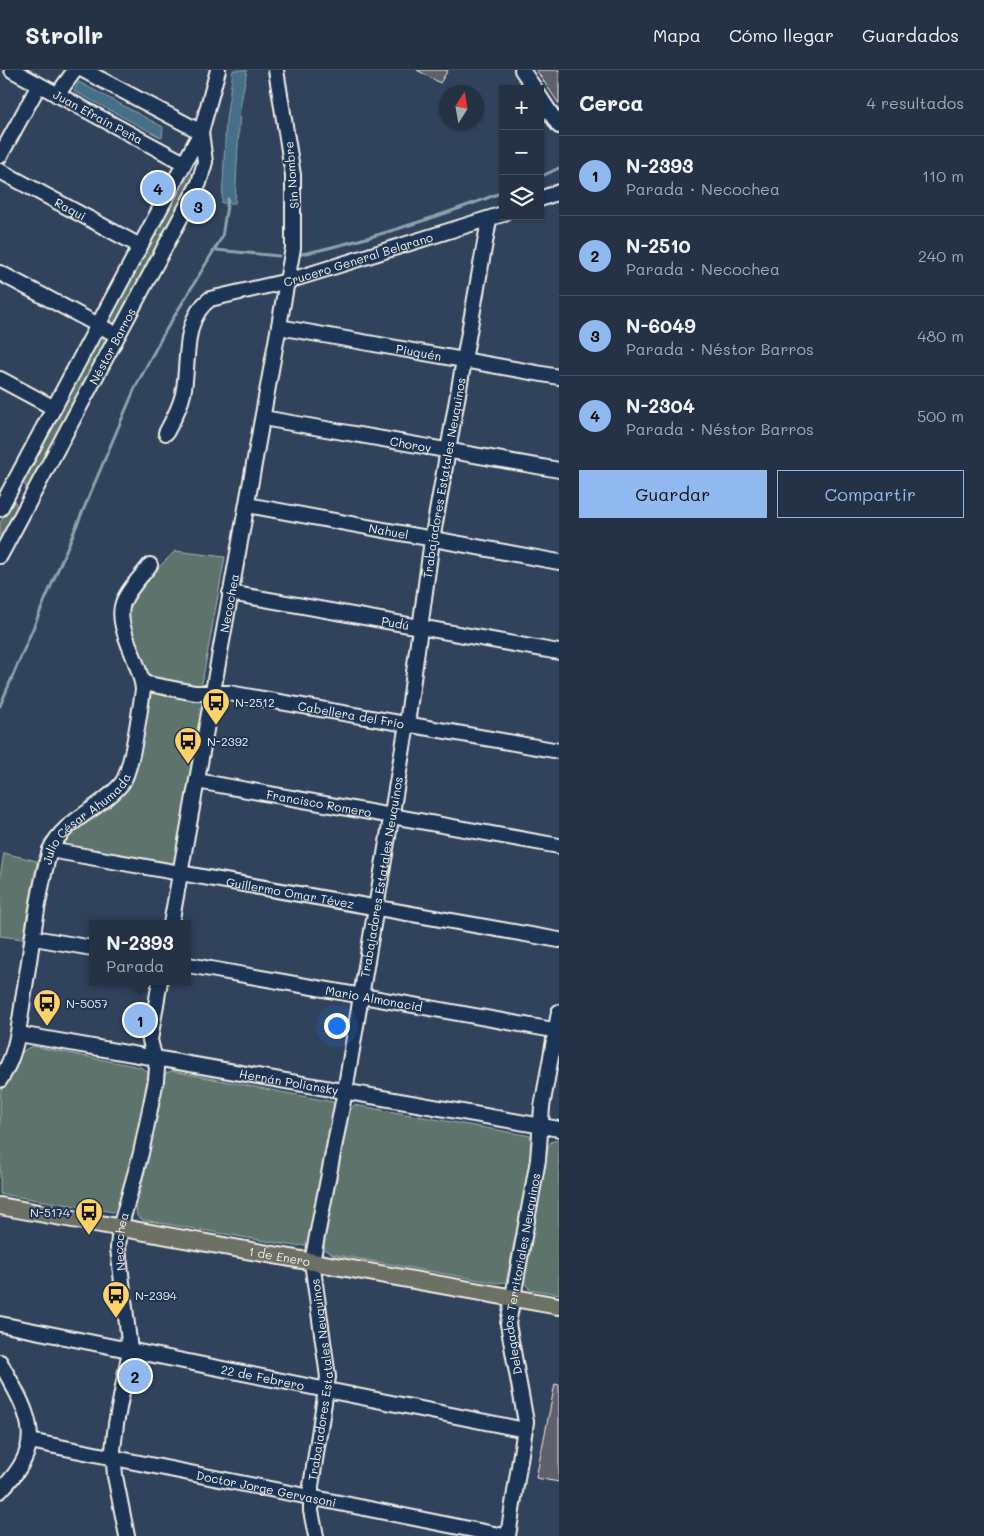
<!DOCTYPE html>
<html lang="es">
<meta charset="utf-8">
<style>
body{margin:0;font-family:Mali,sans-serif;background:#313e50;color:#f1f3f6}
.controls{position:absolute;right:15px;top:15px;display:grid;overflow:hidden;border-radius:0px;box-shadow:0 1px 4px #0004}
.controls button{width:45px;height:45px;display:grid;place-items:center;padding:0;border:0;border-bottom:1px solid #424d5e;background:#253245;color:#f1f3f6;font:25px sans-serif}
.compass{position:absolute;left:439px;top:15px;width:45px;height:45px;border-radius:50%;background:#253245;box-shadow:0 1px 4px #0004;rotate:11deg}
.you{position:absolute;left:336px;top:955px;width:18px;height:18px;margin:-12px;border:4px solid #fff;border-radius:50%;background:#1a73e8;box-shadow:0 0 0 8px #1a73e833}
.badge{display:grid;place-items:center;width:32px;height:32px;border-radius:50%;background:#90b9f0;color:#111;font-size:16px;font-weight:700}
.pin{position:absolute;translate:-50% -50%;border:2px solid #fff;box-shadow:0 1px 5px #0006}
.popup{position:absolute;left:89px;top:850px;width:102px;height:65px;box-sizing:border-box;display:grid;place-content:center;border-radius:0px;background:#253245;filter:drop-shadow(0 1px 4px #0005);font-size:16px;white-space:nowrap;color:#a3aab3}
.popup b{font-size:19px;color:#f1f3f6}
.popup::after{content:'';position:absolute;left:50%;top:100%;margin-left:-10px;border:10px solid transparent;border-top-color:#253245}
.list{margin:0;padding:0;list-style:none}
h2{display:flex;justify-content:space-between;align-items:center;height:65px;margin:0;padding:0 20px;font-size:21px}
h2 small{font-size:16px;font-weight:400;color:#a3aab3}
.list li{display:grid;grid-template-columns:32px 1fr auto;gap:15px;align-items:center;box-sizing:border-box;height:80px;padding:0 20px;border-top:1px solid #424d5e}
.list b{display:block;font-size:19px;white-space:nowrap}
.list p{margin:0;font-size:16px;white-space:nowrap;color:#a3aab3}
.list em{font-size:16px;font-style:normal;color:#a3aab3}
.actions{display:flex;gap:10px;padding:15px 20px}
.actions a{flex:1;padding:11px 0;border:1px solid #90b9f0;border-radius:0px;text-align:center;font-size:18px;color:#90b9f0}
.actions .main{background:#90b9f0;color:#111}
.icon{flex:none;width:28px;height:28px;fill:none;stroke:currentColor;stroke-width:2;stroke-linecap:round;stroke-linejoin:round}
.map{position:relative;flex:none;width:559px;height:1466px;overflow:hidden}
header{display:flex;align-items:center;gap:30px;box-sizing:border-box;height:70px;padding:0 25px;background:#253245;border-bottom:1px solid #424d5e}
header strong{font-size:24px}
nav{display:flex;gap:28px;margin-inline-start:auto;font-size:18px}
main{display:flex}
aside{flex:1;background:#253245}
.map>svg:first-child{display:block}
.green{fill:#5e736d;stroke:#a9b2aa}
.water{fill:#446f88;stroke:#8aa3ae}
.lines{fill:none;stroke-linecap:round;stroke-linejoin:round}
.stream{stroke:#8aa3ae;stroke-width:3}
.building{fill:#5f6069;stroke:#f4f1e8}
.minor-casing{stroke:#f4f1e8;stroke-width:18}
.major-casing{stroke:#f4f1e8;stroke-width:20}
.minor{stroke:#1d3557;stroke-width:14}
.major{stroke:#6c7065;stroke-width:16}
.labels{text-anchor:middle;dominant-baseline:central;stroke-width:4;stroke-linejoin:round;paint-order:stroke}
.street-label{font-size:12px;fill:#f4f1e8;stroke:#1d3557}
.poi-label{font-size:12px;fill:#f4f1e8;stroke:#1d3557;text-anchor:start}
</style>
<header>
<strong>Strollr</strong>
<nav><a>Mapa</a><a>Cómo llegar</a><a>Guardados</a></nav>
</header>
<main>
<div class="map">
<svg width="559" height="1466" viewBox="0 0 559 1466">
<rect width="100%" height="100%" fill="#31425c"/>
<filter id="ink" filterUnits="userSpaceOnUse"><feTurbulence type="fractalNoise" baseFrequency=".02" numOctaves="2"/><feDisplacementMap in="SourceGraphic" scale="10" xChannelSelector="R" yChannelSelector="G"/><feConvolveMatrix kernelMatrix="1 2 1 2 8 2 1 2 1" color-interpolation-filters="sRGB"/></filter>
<g filter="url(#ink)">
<path class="green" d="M 189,102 L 193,104 L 193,108 L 117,251 L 112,253 L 110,247 L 186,104 Z
M 102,267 L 106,273 L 30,415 L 26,417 L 23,412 L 99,269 Z
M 15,432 L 18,438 L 0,471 L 0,453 L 10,434 Z
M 175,481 L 225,487 L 201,618 L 154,609 C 142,601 140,589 136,576 C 133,565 128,553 129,542 C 130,521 161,496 175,481 Z
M 147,619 L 205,629 L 173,798 L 63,778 L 59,770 L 129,713 Z
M 4,783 L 37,791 L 23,869 L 0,866 L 0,807 Z
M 32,976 L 140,997 L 148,1002 L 138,1070 L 119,1138 L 114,1142 L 0,1124 L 0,1023 L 23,981 Z
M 172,1001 L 333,1032 L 334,1038 L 308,1170 L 305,1175 L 295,1176 L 143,1150 L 137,1146 L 136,1138 L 151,1076 L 164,1008 L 166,1003 Z
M 354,1035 L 531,1066 L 534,1076 L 506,1212 L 497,1213 L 332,1184 L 325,1180 L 323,1171 L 349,1042 Z
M 559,1069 L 559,1224 L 529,1219 L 524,1212 L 548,1078 L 551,1072 Z"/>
<path class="water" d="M 233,0 L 247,0 L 240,38 L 235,133 L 222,133 L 226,50 Z
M 79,12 L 163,57 L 162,68 L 74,21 Z"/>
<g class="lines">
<path class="stream" d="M 540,107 L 559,98
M 216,180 L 279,186
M 298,185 C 368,170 436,148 503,122
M 0,636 L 135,318 L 163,265 L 222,167 L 228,129"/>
</g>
<path class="building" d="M 417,0 L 448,0 L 440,13 Z
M 536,0 L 559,0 L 559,34 Z
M 555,1314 L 559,1315 L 559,1412 L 536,1408 Z"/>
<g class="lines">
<defs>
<g id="minor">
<path id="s1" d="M 12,0 L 184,93"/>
<path d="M 83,0 L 201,62"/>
<path d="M 522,0 L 535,19"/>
<path d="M 57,25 L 75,0"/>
<path d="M 540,27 L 559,56"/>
<path d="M 0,86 L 39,15"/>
<path id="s2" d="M 0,101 L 140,176"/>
<path d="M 540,129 L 559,122"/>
<path d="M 0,203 L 117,265"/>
<path id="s3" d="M 279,257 L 559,307"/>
<path d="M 0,309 L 54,338"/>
<path id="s4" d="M 263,348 L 559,400"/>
<path id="s5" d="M 166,363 C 173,350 180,338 183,324 C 190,292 181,250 210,229 L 288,211 L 503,144"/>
<path id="s6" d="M 247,435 L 559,492"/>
<path d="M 0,439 L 201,62 L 218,0"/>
<path id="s7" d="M 0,486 L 199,113 L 205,92 L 201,62"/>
<path id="s8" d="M 230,523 L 559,582"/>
<path id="s9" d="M 143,613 L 195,623 L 229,623 L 559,681"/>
<path id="s10" d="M 197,711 L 559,776"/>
<path id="s11" d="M 50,780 L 559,870"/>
<path id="s12" d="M 171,854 L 293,178 L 293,105 L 276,0"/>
<path d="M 34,868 L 92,878"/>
<path id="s13" d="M 188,895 L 559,961"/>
<path id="s14" d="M 19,964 L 559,1059"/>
<path id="s15" d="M 0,1010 C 18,982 19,955 24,923 C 32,876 37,826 50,780 C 64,749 103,738 122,713 C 132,700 140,639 143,620 C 142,594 114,557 123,533 C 128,519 141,507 150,495"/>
<path id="s16" d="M 0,1254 L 525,1360"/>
<path d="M 0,1292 C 29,1345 49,1372 0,1421"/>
<path id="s17" d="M 30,1371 L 504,1466"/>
<path id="s18" d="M 127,1466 L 115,1406 L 113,1380 L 116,1354 L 130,1280 L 118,1178 L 120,1158 L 141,1083 L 156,1010 L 157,998 L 150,970 L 160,911"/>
<path id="s19" d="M 316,1466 L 311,1441 L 311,1416 L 328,1307 L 312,1192 L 345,1021 L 407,654 L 432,470 L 489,150"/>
<path id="s20" d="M 508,1466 L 526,1352 L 508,1254 L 538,1090 L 542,1037 L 559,942"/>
</g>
<g id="major">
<path id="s21" d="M 0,1136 L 559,1236"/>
</g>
</defs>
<use href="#minor" class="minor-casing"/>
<use href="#major" class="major-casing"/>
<use href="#minor" class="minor"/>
<use href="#major" class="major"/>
</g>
</g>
<defs>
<symbol id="bus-pin" viewBox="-11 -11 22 30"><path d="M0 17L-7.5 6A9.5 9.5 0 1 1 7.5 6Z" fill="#ffd166" stroke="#1d3557"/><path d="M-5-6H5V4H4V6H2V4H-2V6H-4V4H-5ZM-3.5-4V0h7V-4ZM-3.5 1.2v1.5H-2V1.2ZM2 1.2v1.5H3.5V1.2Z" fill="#111"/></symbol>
</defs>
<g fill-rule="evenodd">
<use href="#bus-pin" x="200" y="616" width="32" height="43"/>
<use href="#bus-pin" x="172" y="655" width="32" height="43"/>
<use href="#bus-pin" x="31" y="917" width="32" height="43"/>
<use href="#bus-pin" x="73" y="1126" width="32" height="43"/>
<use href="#bus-pin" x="100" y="1209" width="32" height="43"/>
</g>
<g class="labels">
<g class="street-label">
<text stroke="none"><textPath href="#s1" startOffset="98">Juan Efraín Peña</textPath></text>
<text transform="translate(291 105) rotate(-95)">Sin Nombre</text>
<text stroke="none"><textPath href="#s2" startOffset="80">Raqui</textPath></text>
<text stroke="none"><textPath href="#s5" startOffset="298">Crucero General Belgrano</textPath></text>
<text stroke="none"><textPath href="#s7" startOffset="238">Néstor Barros</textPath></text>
<text stroke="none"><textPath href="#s3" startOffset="142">Piuquén</textPath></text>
<text stroke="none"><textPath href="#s4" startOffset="150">Choroy</textPath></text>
<text stroke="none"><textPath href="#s19" startOffset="1072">Trabajadores Estatales Neuquinos</textPath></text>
<text stroke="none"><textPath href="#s6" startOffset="144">Nahuel</textPath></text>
<text stroke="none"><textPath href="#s12" startOffset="326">Necochea</textPath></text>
<text stroke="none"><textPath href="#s8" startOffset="168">Pudú</textPath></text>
<text stroke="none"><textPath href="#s9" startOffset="211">Cabellera del Frío</textPath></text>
<text stroke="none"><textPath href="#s10" startOffset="124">Francisco Romero</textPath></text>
<text stroke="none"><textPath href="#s15" startOffset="284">Julio César Ahumada</textPath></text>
<text stroke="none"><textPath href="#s19" startOffset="668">Trabajadores Estatales Neuquinos</textPath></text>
<text stroke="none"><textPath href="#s11" startOffset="244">Guillermo Omar Tévez</textPath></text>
<text stroke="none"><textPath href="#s13" startOffset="189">Mario Almonacid</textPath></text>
<text stroke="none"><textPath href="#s14" startOffset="274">Hernán Poliansky</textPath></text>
<text stroke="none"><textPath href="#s18" startOffset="298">Necochea</textPath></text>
<text stroke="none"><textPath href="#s21" startOffset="284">1 de Enero</textPath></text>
<text stroke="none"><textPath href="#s20" startOffset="266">Delegados Territoriales Neuquinos</textPath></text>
<text stroke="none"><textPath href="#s16" startOffset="268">22 de Febrero</textPath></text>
<text stroke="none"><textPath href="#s19" startOffset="158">Trabajadores Estatales Neuquinos</textPath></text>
<text stroke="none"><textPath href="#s17" startOffset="241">Doctor Jorge Gervasoni</textPath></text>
</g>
<g class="poi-label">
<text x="235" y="632">N-2512</text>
<text x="207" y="671">N-2392</text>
<text x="66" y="933">N-5057</text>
<text x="70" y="1142" text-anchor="end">N-5174</text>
<text x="135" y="1225">N-2394</text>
</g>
</g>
</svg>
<div class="controls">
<button>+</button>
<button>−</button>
<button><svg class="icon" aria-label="layers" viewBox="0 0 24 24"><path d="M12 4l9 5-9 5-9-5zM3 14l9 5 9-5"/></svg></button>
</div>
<svg class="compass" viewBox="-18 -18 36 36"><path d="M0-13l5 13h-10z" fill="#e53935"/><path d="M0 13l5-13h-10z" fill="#a3aab3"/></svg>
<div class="you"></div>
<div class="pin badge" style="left:140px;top:950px">1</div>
<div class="popup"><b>N-2393</b>Parada</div>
<div class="pin badge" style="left:135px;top:1306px">2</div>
<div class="pin badge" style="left:198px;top:136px">3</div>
<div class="pin badge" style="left:158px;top:118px">4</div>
</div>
<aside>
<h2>Cerca<small>4 resultados</small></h2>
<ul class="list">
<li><span class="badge">1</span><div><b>N-2393</b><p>Parada · Necochea</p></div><em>110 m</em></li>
<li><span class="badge">2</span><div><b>N-2510</b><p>Parada · Necochea</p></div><em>240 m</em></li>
<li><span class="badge">3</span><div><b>N-6049</b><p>Parada · Néstor Barros</p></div><em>480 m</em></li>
<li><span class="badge">4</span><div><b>N-2304</b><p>Parada · Néstor Barros</p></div><em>500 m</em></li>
</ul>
<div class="actions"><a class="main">Guardar</a><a>Compartir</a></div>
</aside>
</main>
